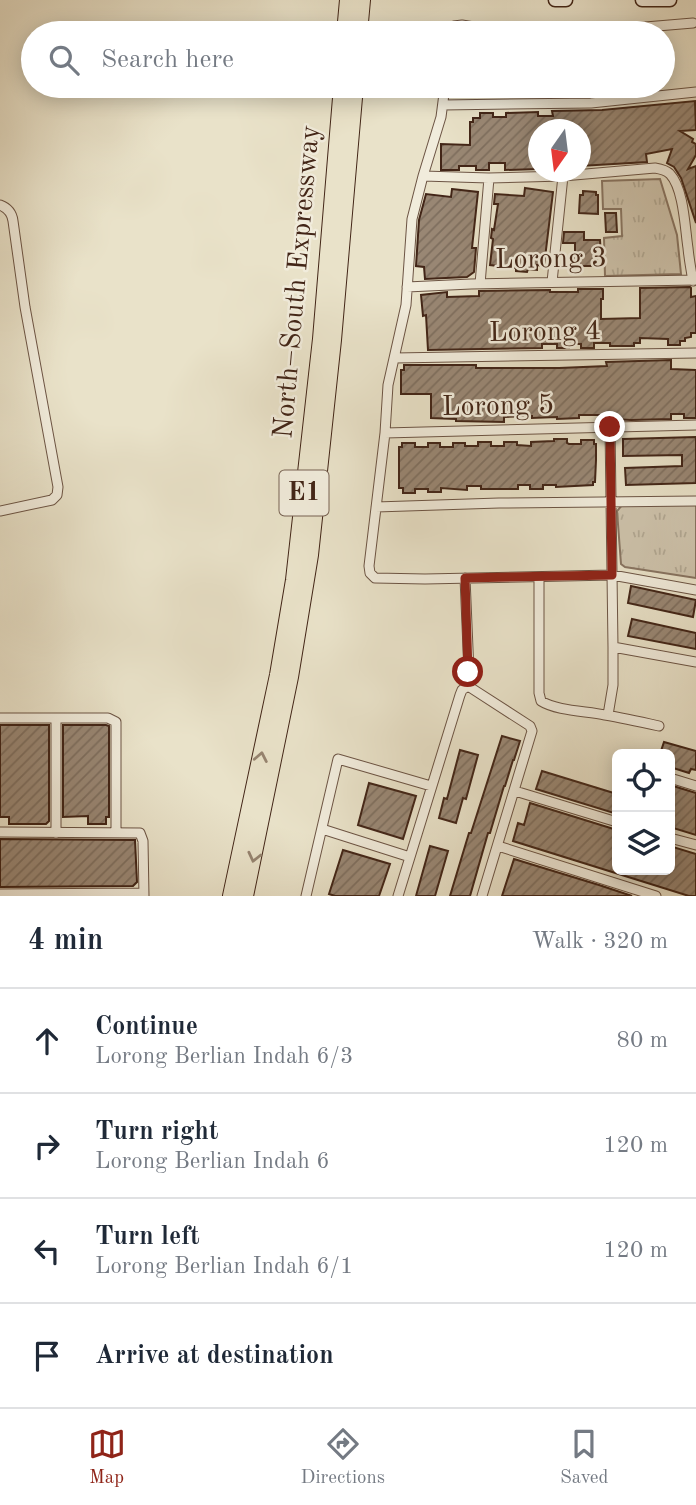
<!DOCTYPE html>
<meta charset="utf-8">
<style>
body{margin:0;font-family:"Old Standard TT",serif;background:#f2f2f3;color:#1f2937}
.controls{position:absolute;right:21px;bottom:21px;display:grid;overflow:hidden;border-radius:10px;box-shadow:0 4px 18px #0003}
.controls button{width:63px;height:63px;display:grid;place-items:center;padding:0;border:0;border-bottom:2px solid #e0e1e3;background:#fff;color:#1f2937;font:35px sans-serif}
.compass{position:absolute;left:528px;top:119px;width:63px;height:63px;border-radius:50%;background:#fff;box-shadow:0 4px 18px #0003;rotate:194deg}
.stop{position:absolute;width:21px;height:21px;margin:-16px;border:5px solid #8f2418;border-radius:50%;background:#fff}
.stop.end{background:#8f2418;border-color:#fff;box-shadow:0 2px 7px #0008}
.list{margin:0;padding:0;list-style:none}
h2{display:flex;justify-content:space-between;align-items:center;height:91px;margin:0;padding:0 28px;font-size:30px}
h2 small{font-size:23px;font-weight:400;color:#747a83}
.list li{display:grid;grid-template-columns:46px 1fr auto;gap:21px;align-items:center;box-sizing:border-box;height:105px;padding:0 28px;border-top:2px solid #e0e1e3}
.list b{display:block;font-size:26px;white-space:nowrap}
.list p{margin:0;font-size:23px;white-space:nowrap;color:#747a83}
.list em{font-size:23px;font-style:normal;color:#747a83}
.icon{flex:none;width:38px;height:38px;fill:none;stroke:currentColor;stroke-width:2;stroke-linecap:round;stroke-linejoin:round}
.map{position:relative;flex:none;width:696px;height:896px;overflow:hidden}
.search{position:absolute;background:#fff;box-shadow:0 4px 18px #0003;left:21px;right:21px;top:21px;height:77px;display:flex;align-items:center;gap:18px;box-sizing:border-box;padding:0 24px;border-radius:38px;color:#747a83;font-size:26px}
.sheet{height:511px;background:#fff}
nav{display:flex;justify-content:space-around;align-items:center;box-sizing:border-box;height:98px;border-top:2px solid #e0e1e3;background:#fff;font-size:19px;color:#747a83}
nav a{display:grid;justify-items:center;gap:4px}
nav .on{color:#8f2418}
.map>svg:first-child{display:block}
.grass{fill:url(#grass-tufts);stroke:#887461;stroke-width:2}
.building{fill:url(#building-hatch);stroke:#422517;stroke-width:2}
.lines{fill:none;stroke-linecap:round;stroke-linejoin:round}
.street-casing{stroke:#6c5444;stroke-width:11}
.secondary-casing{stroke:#422517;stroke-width:15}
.highway-casing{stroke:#422517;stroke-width:18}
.street{stroke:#f1ecdc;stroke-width:9}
.secondary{stroke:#f1ecdc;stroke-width:12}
.highway{stroke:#e9e2c9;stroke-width:16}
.oneway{stroke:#968470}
.route{stroke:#8f2418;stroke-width:9}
.labels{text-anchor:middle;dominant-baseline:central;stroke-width:5;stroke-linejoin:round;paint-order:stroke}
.shield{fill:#f1ecdc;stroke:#766152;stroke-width:2}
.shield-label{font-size:26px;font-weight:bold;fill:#422517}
.street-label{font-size:28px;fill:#422517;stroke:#f1ecdc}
</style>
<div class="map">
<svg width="696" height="896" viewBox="0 0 696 896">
<defs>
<pattern id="grass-tufts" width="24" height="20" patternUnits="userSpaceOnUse" patternTransform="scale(1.75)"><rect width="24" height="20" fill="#cdc2ab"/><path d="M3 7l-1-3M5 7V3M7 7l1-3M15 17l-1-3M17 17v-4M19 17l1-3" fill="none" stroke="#b1a792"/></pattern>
<pattern id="building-hatch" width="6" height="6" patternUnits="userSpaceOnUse" patternTransform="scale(1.75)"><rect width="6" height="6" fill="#998774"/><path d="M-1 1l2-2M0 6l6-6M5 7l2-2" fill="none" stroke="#7e6e5e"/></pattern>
</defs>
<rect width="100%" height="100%" fill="#e9e2c9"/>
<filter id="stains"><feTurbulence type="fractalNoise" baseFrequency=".00286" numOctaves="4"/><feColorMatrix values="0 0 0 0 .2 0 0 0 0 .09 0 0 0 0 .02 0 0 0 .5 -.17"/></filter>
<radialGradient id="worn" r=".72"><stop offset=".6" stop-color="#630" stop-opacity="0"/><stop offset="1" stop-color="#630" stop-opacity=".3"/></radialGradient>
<path class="grass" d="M 660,179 L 677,235 L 681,274 L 605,276 L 604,238 L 622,236 L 621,209 L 603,209 L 602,181 Z
M 696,502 L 696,578 L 625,567 L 621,564 L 617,511 L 624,503 Z"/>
<path class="building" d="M 695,101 L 696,130 L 680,131 L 693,139 L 692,142 L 696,144 L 696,155 L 688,169 L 696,166 L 696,223 L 681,178 L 674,167 L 667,163 L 672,149 L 646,154 L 647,162 L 580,166 L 580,130 L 538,130 L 538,169 L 505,170 L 505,163 L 489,163 L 489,170 L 476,170 L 476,166 L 459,166 L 459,170 L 441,170 L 441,144 L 470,145 L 470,122 L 473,122 L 473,118 L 480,118 L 480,113 L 493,113 L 493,117 L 506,117 L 506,113 L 538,112 L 538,116 L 553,116 L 552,111 L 602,110 Z
M 525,188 L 553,192 L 544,266 L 537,265 L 537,270 L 528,269 L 527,272 L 516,271 L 516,268 L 490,265 L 493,239 L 491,238 L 492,229 L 494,230 L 498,204 L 494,204 L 495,194 L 524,196 Z
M 452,189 L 478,192 L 472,248 L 476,248 L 474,272 L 467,277 L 425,279 L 424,267 L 416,266 L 419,220 L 426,194 L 451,197 Z
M 583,191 L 596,192 L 596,195 L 598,195 L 598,214 L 579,213 L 580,195 L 583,195 Z
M 605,213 L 616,213 L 617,232 L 606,232 Z
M 564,232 L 584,232 L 584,240 L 600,240 L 601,256 L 597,256 L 597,266 L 580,266 L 580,261 L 575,261 L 575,243 L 563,243 Z
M 690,287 L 691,288 L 691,297 L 696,296 L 696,333 L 691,333 L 691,337 L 685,338 L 685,341 L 680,341 L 680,345 L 668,345 L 668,339 L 640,338 L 640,343 L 634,343 L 634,346 L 610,346 L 610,343 L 594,343 L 594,348 L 581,348 L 581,344 L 569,344 L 569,348 L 557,348 L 557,344 L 542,344 L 542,348 L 428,350 L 426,315 L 423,316 L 421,295 L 447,292 L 447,297 L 479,296 L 479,291 L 550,290 L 550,292 L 578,292 L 578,289 L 603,289 L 603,299 L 601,299 L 601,319 L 640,318 L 640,288 Z
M 671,360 L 671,369 L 696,370 L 696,418 L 684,418 L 684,414 L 671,414 L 671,419 L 631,420 L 612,419 L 612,415 L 579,415 L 579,418 L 557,419 L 557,417 L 532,418 L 532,416 L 504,417 L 504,422 L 456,421 L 456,419 L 431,418 L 431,394 L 401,394 L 401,370 L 404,370 L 404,365 L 476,365 L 476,368 L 559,368 L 607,366 L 606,362 Z
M 696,437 L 696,483 L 626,485 L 625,468 L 682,466 L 682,455 L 623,456 L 623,439 Z
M 554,439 L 567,439 L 567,443 L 569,444 L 581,444 L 581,440 L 594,440 L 594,444 L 596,444 L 596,460 L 595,482 L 593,482 L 593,485 L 556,487 L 556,485 L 543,485 L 543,489 L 530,489 L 530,485 L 518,485 L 518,489 L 481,489 L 481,486 L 467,486 L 467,490 L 441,488 L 441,492 L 428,492 L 428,489 L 415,489 L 415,493 L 403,493 L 403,488 L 399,488 L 399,447 L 402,447 L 402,443 L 415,443 L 415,447 L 428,447 L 428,443 L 440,443 L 440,447 L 453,447 L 453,443 L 465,443 L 465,446 L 478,446 L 478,442 L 491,442 L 491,446 L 504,446 L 504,442 L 517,442 L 517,445 L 531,446 L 531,442 L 554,441 Z
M 631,586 L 696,600 L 693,617 L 628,603 Z
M 632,619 L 696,633 L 696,649 L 628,636 Z
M 0,725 L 49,725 L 49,821 L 46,824 L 9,824 L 9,817 L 0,817 Z
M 63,725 L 106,725 L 109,726 L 109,817 L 106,817 L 106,824 L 88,824 L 88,816 L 63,817 Z
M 502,736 L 520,741 L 514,760 L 513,760 L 505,786 L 504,786 L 490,833 L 488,833 L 470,896 L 450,896 L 469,833 L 471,833 Z
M 664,742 L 696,751 L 696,770 L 691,769 L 689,773 L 670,767 L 670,754 L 660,754 Z
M 460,750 L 478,755 L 466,799 L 463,798 L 456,823 L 439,818 L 444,798 L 447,799 Z
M 542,771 L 617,794 L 617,814 L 536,789 Z
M 369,783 L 416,796 L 403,839 L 358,825 Z
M 670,785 L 696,793 L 696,835 L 670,827 Z
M 530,803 L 617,830 L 617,870 L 670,870 L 670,846 L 696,854 L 696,896 L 689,896 L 513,841 L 518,823 L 524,825 Z
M 0,839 L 135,840 L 137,882 L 133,886 L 0,887 Z
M 430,846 L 448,851 L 435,896 L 416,896 Z
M 343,850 L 390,864 L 379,896 L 335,896 L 329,894 Z
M 514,859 L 599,885 L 632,896 L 502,896 Z"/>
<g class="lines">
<defs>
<path id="street" d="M 449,33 L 454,26 L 462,25 L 510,33
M 574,33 L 693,23
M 445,86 L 441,117 L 423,176 L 412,219 L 406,305 L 388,385 L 385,433 L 369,566 L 370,573 L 375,578 L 425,579 L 612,575 L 696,590
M 443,105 L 591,103 L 696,92
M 423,176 L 489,178 L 563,176 L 655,168 C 661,169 666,170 670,174 C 684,189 685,229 688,248 C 689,259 691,270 693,281
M 0,205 C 8,208 12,213 13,221 L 25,307 L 58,487 L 57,495 L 52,500 L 0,511
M 552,282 L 563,176
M 480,284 L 489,178
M 407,287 L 471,284 L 696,280
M 395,358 L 696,353
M 385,433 L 696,425
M 376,507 L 499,503 L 696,501
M 539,577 L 539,693 L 541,701 C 557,711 586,711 605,715 C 623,718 641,722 659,726
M 465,578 L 469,672
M 613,647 L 696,662
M 608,715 L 613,685 L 613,647 L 610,427
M 0,718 L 108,718 L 116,722 L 116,833
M 56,718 L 56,833
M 670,778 L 696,786
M 515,791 L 617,822
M 322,829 L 410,857
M 0,832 L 140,833 L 143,841 L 144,896
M 670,838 L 696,845
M 498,846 L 656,896
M 0,894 L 144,893
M 306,896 L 338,759 L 431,786
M 398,896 L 460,695 L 462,690 L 468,686 L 530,726 L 532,731 L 482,896"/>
<path id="secondary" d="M 555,0 L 566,0
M 642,0 L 670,0"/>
<path id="highway" d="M 345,33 L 348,0
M 359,33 L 362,0
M 231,896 L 278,675 L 294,580 L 321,339 L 342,86
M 245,896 L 290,677 L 310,555 L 333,340 L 355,86"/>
</defs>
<use href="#street" class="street-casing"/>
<use href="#secondary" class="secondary-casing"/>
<use href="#highway" class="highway-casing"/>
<use href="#street" class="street"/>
<use href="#secondary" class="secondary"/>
<use href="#highway" class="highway"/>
</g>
<defs><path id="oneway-chevron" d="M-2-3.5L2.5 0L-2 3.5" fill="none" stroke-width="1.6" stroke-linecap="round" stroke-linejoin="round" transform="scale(1.75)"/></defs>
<g class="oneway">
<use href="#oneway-chevron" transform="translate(261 757) rotate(-79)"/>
<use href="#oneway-chevron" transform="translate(254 857) rotate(103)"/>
</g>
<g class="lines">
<path class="route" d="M 468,672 L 465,578 L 612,575 L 610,427"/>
</g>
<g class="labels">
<rect class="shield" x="279.5" y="470.5" width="49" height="45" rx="5"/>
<g class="shield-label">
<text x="304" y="493">E1</text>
</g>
<g class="street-label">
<text transform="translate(551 260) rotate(-1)">Lorong 3</text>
<text transform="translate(298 282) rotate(-85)">North–South Expressway</text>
<text transform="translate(545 333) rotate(-1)">Lorong 4</text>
<text transform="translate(498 407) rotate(-1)">Lorong 5</text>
</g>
</g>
<rect width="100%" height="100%" filter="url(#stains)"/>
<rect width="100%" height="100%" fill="url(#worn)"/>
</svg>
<div class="controls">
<button><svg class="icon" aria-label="locate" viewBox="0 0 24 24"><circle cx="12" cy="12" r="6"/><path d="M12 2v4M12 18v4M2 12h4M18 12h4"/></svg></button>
<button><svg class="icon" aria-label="layers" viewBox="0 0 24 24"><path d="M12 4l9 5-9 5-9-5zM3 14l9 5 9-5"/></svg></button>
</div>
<svg class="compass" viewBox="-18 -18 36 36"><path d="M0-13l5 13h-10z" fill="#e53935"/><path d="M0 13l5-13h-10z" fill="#747a83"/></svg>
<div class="stop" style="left:468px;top:672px"></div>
<div class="stop end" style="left:610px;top:427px"></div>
<div class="search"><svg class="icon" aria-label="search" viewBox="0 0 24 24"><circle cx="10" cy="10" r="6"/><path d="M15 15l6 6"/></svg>Search here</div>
</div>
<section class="sheet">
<h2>4 min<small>Walk · 320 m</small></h2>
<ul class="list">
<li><svg class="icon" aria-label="ahead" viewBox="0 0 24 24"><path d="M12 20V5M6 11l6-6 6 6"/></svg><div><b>Continue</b><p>Lorong Berlian Indah 6/3</p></div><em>80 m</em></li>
<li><svg class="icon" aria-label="right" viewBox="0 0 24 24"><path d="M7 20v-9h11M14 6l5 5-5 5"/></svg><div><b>Turn right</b><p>Lorong Berlian Indah 6</p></div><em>120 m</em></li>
<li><svg class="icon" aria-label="left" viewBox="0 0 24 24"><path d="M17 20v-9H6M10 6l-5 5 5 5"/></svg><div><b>Turn left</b><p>Lorong Berlian Indah 6/1</p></div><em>120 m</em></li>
<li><svg class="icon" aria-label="arrive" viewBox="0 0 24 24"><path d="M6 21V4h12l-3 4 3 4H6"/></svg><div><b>Arrive at destination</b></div></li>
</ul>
</section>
<nav>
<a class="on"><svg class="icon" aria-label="map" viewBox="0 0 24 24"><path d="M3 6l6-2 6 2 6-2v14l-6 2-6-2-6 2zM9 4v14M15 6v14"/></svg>Map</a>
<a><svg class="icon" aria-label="directions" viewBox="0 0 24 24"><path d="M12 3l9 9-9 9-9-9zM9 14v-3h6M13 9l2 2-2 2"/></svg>Directions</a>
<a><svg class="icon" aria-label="saved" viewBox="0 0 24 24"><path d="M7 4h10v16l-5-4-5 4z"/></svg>Saved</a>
</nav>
